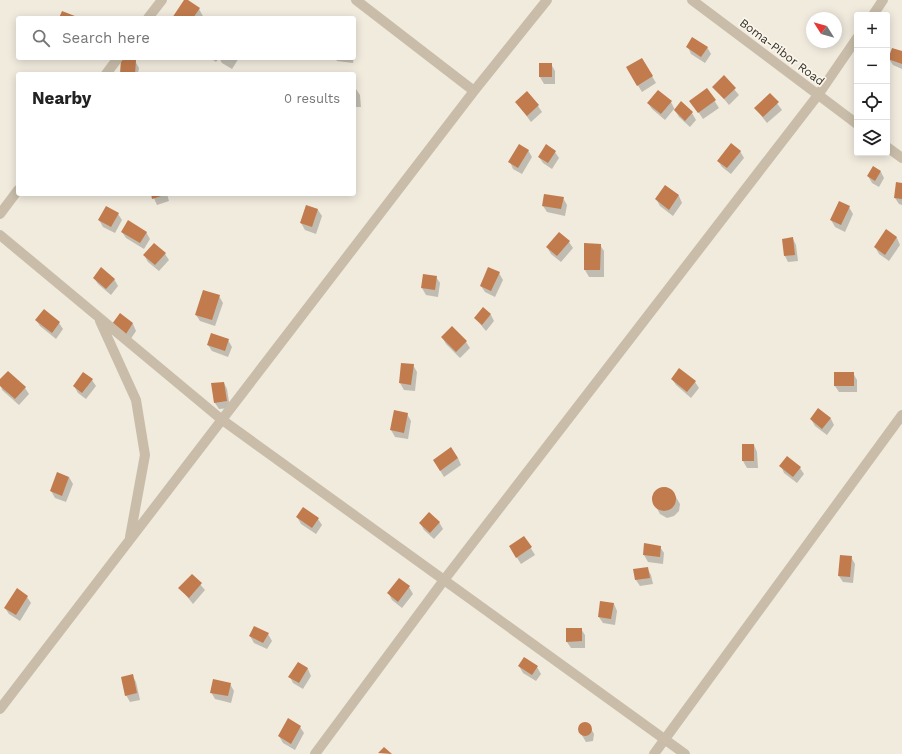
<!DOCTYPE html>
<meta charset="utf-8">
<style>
body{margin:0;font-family:"Work Sans",sans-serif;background:#f2f2f2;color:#222}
.controls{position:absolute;right:12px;top:12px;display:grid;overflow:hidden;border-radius:4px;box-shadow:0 2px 10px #0003}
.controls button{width:36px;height:36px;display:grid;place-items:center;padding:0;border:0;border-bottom:1px solid #e0e0e0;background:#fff;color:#222;font:20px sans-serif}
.compass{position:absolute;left:806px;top:12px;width:36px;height:36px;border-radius:50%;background:#fff;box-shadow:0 2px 10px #0003;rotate:307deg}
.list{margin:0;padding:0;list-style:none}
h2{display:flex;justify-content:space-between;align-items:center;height:52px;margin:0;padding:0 16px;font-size:17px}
h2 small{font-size:13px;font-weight:400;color:#767676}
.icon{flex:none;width:22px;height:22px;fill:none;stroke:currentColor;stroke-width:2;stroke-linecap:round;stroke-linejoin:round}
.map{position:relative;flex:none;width:902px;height:754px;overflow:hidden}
.search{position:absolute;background:#fff;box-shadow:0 2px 10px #0003;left:16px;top:16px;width:340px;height:44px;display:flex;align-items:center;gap:10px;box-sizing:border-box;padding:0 14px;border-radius:4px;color:#767676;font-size:15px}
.panel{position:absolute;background:#fff;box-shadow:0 2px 10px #0003;left:16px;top:72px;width:340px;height:124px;border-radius:4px}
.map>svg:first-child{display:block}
.shadow{fill:#0003}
.building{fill:#c17b4d}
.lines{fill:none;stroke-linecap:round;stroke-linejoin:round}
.minor{stroke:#c9bdaa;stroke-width:10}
.labels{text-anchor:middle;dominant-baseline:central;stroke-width:3.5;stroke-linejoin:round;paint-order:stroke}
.street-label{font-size:12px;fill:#373029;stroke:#f9f5ea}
</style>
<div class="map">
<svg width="902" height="754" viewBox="0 0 902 754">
<rect width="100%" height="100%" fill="#f1ebde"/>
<path class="shadow" d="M 186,0 L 199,9 L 204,18 L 173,18 Z
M 688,47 L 707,47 L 711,54 L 705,63 L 691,54 Z
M 354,49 L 355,51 L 353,63 L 337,61 L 335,58 L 354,58 Z
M 902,53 L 902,69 L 893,65 L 889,59 Z
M 210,58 L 239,58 L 232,69 L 222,63 L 219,58 L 216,62 Z
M 642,59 L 656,83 L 642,92 L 627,68 Z
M 135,61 L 139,68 L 138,74 L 121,74 Z
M 540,64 L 551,64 L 555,71 L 555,84 L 544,84 L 540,77 Z
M 724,77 L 739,95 L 729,105 L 714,87 Z
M 354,89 L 356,89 L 360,95 L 361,107 L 354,107 Z
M 707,89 L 719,108 L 703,119 L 695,107 Z
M 770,94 L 782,110 L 767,123 L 755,108 Z
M 516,102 L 538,106 L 542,112 L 531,122 Z
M 671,102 L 675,110 L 681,103 L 692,113 L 696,120 L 690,127 L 679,117 L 674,109 L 665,120 L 652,109 L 648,103 Z
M 528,150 L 532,157 L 522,174 L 513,169 L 510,162 Z
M 740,151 L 744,158 L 731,174 L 722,167 L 718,161 Z
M 555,152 L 559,158 L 552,169 L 543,163 L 539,157 Z
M 881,172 L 884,178 L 879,187 L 872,183 L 868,176 Z
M 902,184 L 902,205 L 899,204 L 895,198 Z
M 666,186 L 679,196 L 682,203 L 673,216 L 660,206 L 656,199 Z
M 152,194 L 167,194 L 169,201 L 157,205 Z
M 563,198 L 567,205 L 565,216 L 547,212 L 543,206 Z
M 307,206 L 318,210 L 322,216 L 316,234 L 305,230 L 301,223 Z
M 849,207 L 853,214 L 845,232 L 835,227 L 831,220 Z
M 118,214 L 122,220 L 115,233 L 103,227 L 99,220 Z
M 886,231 L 897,238 L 900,245 L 889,261 L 879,254 L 875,247 Z
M 122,232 L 146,232 L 150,239 L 144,249 L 126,238 Z
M 793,239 L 796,245 L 798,261 L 788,262 L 785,256 Z
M 569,242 L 573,248 L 561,262 L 551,254 L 547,247 Z
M 600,245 L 604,251 L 604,277 L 589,277 L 585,270 Z
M 165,254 L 169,260 L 159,271 L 148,262 L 144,255 Z
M 499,273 L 503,280 L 495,297 L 485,292 L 481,286 Z
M 424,275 L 436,277 L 440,283 L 438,297 L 426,295 L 422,288 Z
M 94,278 L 114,279 L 118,286 L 111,295 L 98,284 Z
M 219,296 L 223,303 L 215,326 L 200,321 L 196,315 Z
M 120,315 L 133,324 L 136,331 L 130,340 L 117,330 Z
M 491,315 L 494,321 L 486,331 L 475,318 Z
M 36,320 L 59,323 L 63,329 L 56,339 L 40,326 Z
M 442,337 L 466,342 L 470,348 L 460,358 L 446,344 Z
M 228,340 L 232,347 L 228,357 L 212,351 L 208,345 Z
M 413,365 L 417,372 L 415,391 L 404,390 L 400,383 Z
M 853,373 L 857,380 L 857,392 L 839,392 L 835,386 Z
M 672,379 L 695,382 L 699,388 L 691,398 L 676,385 Z
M 92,380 L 96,386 L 86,399 L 78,393 L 74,386 Z
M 0,381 L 25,388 L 29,394 L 19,405 L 2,390 Z
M 224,383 L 227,389 L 230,408 L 219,409 L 215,403 Z
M 818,409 L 831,419 L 834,425 L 827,435 L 815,426 L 811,419 Z
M 407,414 L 411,421 L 408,439 L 395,437 L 391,430 Z
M 743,445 L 754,445 L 757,452 L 758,468 L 747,468 L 743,461 Z
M 458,458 L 461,465 L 444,477 L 438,467 Z
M 781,466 L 800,468 L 804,474 L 797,483 L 784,473 Z
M 69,477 L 73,484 L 66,502 L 55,498 L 51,491 Z
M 666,487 L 672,490 L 680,504 L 679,511 L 674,516 L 667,518 L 660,514 L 653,501 L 654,493 L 659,488 Z
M 297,517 L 318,519 L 322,525 L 316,534 L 301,524 Z
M 439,522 L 443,529 L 434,539 L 424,530 L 420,523 Z
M 524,537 L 535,555 L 521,564 L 514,553 Z
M 660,547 L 664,553 L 663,564 L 648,562 L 644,555 Z
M 851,557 L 855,564 L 853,583 L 843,582 L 839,576 Z
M 647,568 L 651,575 L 653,584 L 640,586 L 636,580 Z
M 192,575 L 205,590 L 193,604 L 180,588 Z
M 409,587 L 413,594 L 402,608 L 392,600 L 389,594 Z
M 27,597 L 31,603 L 20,621 L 9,614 L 5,608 Z
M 614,604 L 617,611 L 615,625 L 603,623 L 599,617 Z
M 581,629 L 585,635 L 585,648 L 571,648 L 567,642 Z
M 268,634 L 272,641 L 267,649 L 254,643 L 250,636 Z
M 298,663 L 308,669 L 311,676 L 303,689 L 293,683 L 290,677 Z
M 519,666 L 537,667 L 541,674 L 536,681 L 523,673 Z
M 132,675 L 136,682 L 140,700 L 130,702 L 126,695 Z
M 230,684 L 234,691 L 231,703 L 215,699 L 211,692 Z
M 584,724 L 590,727 L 594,734 L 593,741 L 586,742 L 580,732 L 579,728 Z
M 300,727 L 304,733 L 295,750 L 283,743 L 279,736 Z"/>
<path class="building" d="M 184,0 L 188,0 L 200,8 L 193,18 L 172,18 Z
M 62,11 L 80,18 L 59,18 Z
M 692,37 L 708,47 L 701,57 L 686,47 Z
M 892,48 L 902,51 L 902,64 L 888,59 Z
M 642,58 L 653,76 L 637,86 L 626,67 Z
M 121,59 L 136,60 L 135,74 L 120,74 Z
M 539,63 L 552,63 L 552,77 L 539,77 Z
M 724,75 L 736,88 L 724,99 L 712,87 Z
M 707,88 L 716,100 L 698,113 L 689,101 Z
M 658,90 L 672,101 L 661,114 L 647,103 Z
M 527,91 L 539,105 L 527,116 L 515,102 Z
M 770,93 L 779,102 L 763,117 L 754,108 Z
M 681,101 L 693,112 L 685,121 L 674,110 Z
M 731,143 L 741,151 L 727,168 L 717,161 Z
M 519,144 L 529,150 L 518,168 L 508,162 Z
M 546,144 L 556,151 L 548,163 L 538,157 Z
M 873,166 L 881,171 L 875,181 L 867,176 Z
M 896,182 L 902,183 L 902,199 L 894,198 Z
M 665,185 L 679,195 L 669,210 L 655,199 Z
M 151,194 L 167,194 L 152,199 Z
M 544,194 L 564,197 L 561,209 L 542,206 Z
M 839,201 L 850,206 L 841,225 L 830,220 Z
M 306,205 L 318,209 L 312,227 L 300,223 Z
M 106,206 L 119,213 L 111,227 L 98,220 Z
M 128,220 L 147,232 L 140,243 L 121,232 Z
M 886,229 L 897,237 L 885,255 L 874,247 Z
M 559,232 L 570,241 L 557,256 L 546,247 Z
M 793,237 L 795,255 L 784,256 L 782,239 Z
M 154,243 L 166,253 L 155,265 L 143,255 Z
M 584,243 L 601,244 L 600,270 L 584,270 Z
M 101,267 L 115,279 L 106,289 L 93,278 Z
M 488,267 L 500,272 L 491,291 L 480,286 Z
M 423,274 L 437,276 L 435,290 L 421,288 Z
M 203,290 L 220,295 L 212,320 L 195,315 Z
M 483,307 L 491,314 L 482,325 L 474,318 Z
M 44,309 L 60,322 L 52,333 L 35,320 Z
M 120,313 L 133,323 L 126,334 L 112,324 Z
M 452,326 L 467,341 L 456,352 L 441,337 Z
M 211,333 L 229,339 L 225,351 L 207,345 Z
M 401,363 L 414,364 L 411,385 L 399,383 Z
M 679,368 L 696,381 L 687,392 L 671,379 Z
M 8,371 L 26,387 L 15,399 L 0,386 L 0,379 Z
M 83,372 L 93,379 L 82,393 L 73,386 Z
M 834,372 L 854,372 L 854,386 L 834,386 Z
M 224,382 L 227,401 L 214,403 L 211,383 Z
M 818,408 L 831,418 L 822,429 L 810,419 Z
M 394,410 L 408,413 L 404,433 L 390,430 Z
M 742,444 L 754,444 L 754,461 L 742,461 Z
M 451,447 L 458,458 L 440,471 L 433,460 Z
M 787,456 L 801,467 L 793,477 L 779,466 Z
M 57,472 L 69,477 L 62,496 L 50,491 Z
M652 499a12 12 0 1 1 24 0a12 12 0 1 1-24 0Z
M 303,507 L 319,518 L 312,528 L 296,517 Z
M 429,512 L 440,522 L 430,533 L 419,523 Z
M 524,536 L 532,547 L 516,558 L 509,546 Z
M 644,543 L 661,546 L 660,557 L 643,555 Z
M 840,555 L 852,556 L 850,577 L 838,576 Z
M 648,567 L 650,578 L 635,580 L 633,569 Z
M 192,574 L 202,583 L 189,598 L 178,588 Z
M 399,578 L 410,586 L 398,602 L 387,593 Z
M 17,588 L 28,596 L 16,615 L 4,608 Z
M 600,601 L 614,603 L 611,619 L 598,617 Z
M 254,626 L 269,633 L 263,643 L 249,636 Z
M 566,628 L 582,628 L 582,641 L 566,642 Z
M 524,657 L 538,666 L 532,675 L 518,666 Z
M 298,662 L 308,668 L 299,683 L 288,677 Z
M 133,674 L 137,693 L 125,696 L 121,677 Z
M 213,679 L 231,683 L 228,696 L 210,693 Z
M 288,718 L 301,726 L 291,744 L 278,736 Z
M578 729a7 7 0 1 1 14 0a7 7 0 1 1-14 0Z
M 384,747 L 392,754 L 378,753 Z"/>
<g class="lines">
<path class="minor" d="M 356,0 L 474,91
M 692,0 L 857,124
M 873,15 L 883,0
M 148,18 L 162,0
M 106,74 L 118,58
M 887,147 L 902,158
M 0,214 L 18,190
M 0,235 L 221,419 L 685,754
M 100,321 L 136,400 L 145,455 L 130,537
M 0,709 L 474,91 L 547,0
M 315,754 L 444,580 L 818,95 L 857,38
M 654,754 L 902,415"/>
</g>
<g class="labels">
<g class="street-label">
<text transform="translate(782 52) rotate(37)">Boma-Pibor Road</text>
</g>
</g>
</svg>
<div class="controls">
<button>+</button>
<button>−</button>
<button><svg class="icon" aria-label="locate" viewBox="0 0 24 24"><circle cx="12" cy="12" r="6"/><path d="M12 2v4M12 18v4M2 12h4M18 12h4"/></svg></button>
<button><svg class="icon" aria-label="layers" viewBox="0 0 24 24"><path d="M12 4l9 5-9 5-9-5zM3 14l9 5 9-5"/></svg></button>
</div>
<svg class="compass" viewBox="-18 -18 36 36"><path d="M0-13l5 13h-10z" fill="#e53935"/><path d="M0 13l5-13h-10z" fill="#767676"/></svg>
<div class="search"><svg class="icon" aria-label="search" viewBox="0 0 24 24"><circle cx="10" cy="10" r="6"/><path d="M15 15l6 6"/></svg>Search here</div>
<section class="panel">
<h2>Nearby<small>0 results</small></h2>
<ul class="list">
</ul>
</section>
</div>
